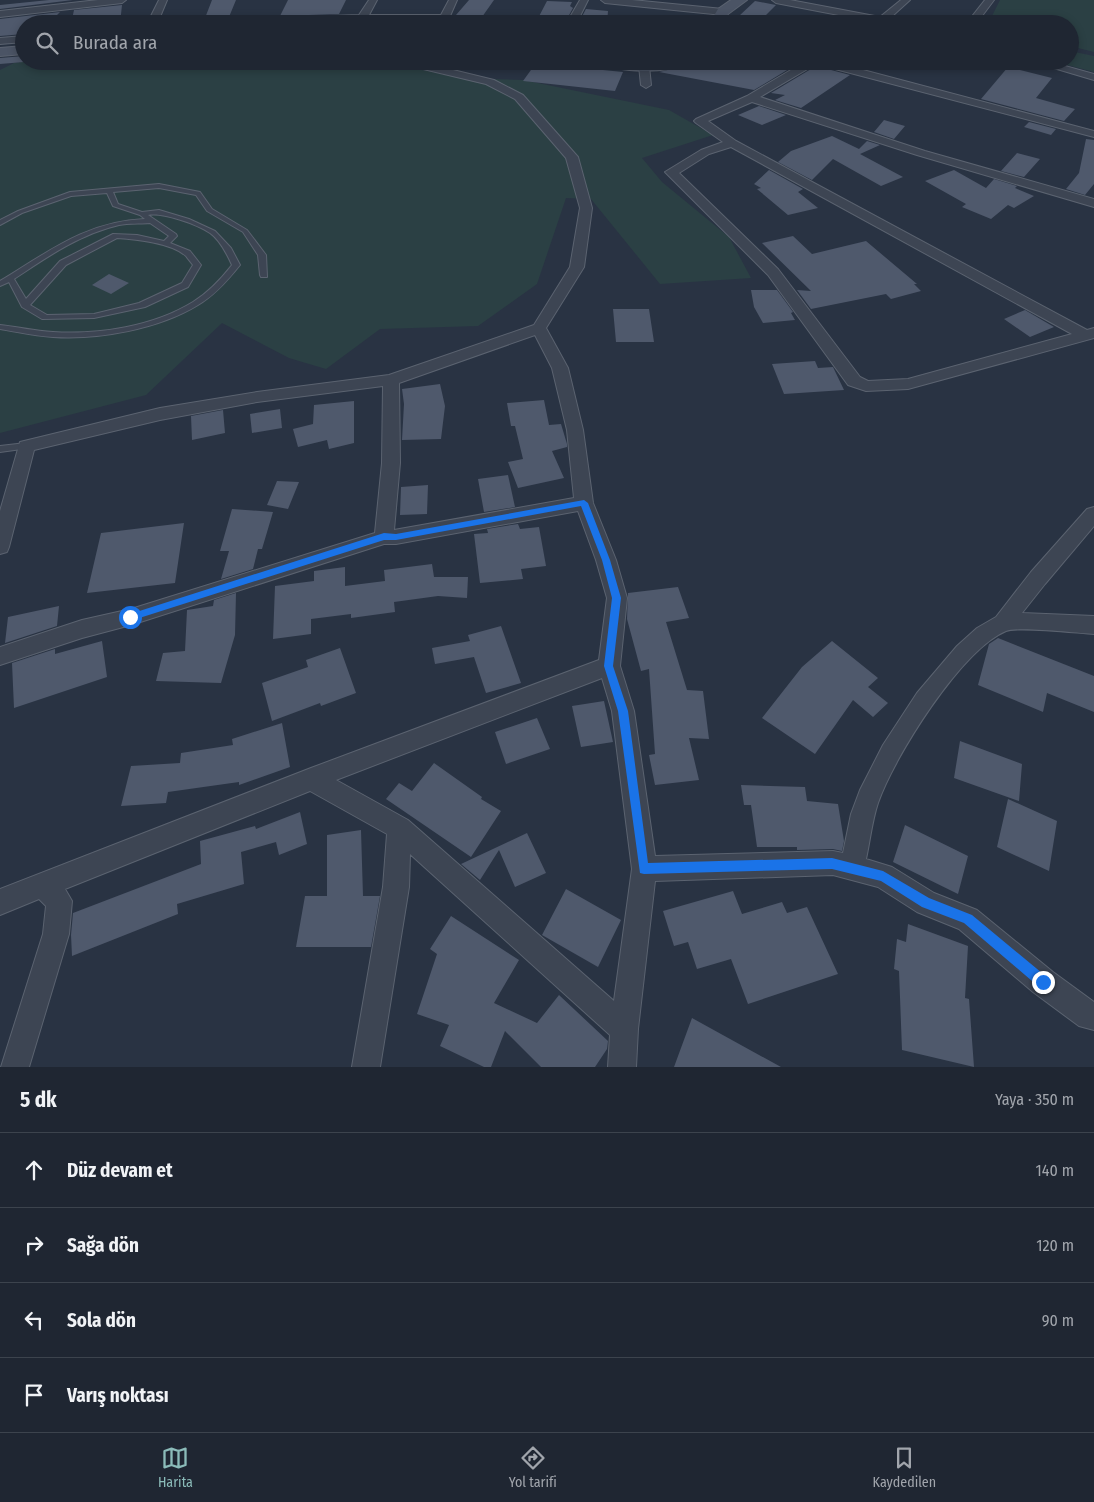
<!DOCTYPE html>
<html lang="tr">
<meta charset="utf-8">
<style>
body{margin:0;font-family:"Fira Sans Condensed",sans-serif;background:#2c323e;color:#f1f3f6}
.stop{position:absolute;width:15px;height:15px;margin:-11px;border:4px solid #1a73e8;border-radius:50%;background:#fff}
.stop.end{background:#1a73e8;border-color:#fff;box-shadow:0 1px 5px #0008}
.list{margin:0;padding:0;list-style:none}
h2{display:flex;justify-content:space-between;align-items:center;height:65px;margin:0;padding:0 20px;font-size:21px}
h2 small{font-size:16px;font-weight:400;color:#a1a5ac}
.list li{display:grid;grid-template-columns:32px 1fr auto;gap:15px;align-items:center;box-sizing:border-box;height:75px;padding:0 20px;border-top:1px solid #3c434d}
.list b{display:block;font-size:19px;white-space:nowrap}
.list em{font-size:16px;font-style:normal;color:#a1a5ac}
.icon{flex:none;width:28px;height:28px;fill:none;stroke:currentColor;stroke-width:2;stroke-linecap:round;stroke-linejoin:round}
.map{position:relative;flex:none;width:1094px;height:1067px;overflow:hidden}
.search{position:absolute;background:#1f2632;box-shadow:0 2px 8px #0003;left:15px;right:15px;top:15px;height:55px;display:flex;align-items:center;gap:12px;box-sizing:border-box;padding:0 18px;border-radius:28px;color:#a1a5ac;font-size:19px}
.sheet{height:365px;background:#1f2632}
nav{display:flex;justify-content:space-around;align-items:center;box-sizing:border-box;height:70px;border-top:1px solid #3c434d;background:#1f2632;font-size:14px;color:#a1a5ac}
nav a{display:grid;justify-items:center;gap:2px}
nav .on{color:#8bbbb9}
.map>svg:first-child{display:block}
.green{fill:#2b4044}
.building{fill:#4f596c}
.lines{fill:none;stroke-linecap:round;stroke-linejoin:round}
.lane-casing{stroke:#5b6370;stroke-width:2}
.street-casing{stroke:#5b6370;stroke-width:2}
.secondary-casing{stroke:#5b6370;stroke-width:2}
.lane{fill:#3d4553;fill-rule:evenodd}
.street{fill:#3d4553;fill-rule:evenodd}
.secondary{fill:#4b5465;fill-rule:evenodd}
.route{fill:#1a73e8}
</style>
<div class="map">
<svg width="1094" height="1067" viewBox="0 0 1094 1067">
<rect width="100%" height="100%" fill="#293343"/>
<path class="green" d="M 1000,0 L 1094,0 L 1094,52 L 1070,46 L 1070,24 L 988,24 Z
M 1070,51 L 1094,56 L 1094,72 L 1052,61 L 1070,61 Z
M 28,61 L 380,61 L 460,78 L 523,80 L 669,110 L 713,135 L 642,158 L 662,182 L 729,237 L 751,278 L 660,284 L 591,199 L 566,198 L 537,284 L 478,326 L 380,329 L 326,369 L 289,358 L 222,323 L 146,395 L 0,433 L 0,70 L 14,63 Z"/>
<path class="building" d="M 49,0 L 73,0 L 0,9 L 0,5 Z
M 212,0 L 236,0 L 229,17 L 205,18 Z
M 288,0 L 346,0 L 339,14 L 280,16 Z
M 469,0 L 494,0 L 482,17 L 456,15 Z
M 547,1 L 572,2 L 570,6 L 573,8 L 564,24 L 535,24 Z
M 755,1 L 776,5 L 759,22 L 753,19 L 739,16 Z
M 122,5 L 120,24 L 71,24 L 74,10 Z
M 586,9 L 608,11 L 607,24 L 578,24 Z
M 60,12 L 50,22 L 24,24 L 24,34 L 0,36 L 0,19 Z
M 24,56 L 24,62 L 0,64 L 0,58 Z
M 688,61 L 802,61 L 754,90 L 659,72 L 680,67 Z
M 536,63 L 563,66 L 623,72 L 615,91 L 523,81 Z
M 816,66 L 850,75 L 801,108 L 775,100 L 785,95 L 771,93 Z
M 1008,67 L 1052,78 L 1036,98 L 1075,109 L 1064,121 L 981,99 Z
M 759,106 L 786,115 L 762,125 L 738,115 Z
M 884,120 L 905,126 L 894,139 L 874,132 Z
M 1029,122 L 1056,129 L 1051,135 L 1024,127 Z
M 832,136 L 859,149 L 867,141 L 880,145 L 860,154 L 903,177 L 881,186 L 833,159 L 812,180 L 778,162 L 791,151 Z
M 1086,139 L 1094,140 L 1094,184 L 1085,195 L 1066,189 L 1079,173 Z
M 1017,153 L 1040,159 L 1024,177 L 1001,171 Z
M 769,170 L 803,189 L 798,192 L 818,208 L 788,215 L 757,189 L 761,188 L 754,184 Z
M 954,170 L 986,188 L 994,179 L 1017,186 L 1015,188 L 1034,196 L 1014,208 L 1008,205 L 991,219 L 962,207 L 966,204 L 925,181 Z
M 793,236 L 812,254 L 866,241 L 917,284 L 914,284 L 921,291 L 891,299 L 886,294 L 811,309 L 797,290 L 811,291 L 762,243 Z
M 109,274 L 129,283 L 111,294 L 92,285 Z
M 751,290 L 777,290 L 793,312 L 791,313 L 795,320 L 763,323 L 754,307 Z
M 613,309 L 649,309 L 654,342 L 616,342 Z
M 1025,310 L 1042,320 L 1054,327 L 1030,337 L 1004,319 Z
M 815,361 L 818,368 L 833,367 L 844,390 L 784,394 L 772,364 Z
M 440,384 L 445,406 L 441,439 L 402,440 L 404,404 L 402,389 Z
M 544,400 L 549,425 L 561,424 L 567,444 L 567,447 L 552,451 L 564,478 L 518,488 L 508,462 L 523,459 L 515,426 L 511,426 L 507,403 Z
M 354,401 L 354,443 L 329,449 L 327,440 L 298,447 L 293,429 L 313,424 L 314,405 Z
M 280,409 L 282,428 L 252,433 L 250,414 Z
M 223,410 L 225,433 L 192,440 L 191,416 Z
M 508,475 L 515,507 L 484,512 L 478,479 Z
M 277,481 L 299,482 L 288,509 L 267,505 Z
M 428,485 L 427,514 L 400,515 L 401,487 Z
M 232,509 L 273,512 L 262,549 L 258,549 L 253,569 L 221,579 L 229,551 L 220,551 Z
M 184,523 L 175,583 L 87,593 L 101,533 Z
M 518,524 L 520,529 L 539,527 L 546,566 L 521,569 L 523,579 L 480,583 L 474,534 L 488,533 L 487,529 Z
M 432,564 L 434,577 L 468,577 L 467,598 L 438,596 L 394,602 L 395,612 L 351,618 L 351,614 L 311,619 L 311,634 L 273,639 L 275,586 L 314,581 L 314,571 L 345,567 L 345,586 L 385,581 L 384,570 Z
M 678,587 L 689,618 L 666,622 L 687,690 L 703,691 L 709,739 L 689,738 L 699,780 L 655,785 L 649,755 L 655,754 L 649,669 L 641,671 L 627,619 L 628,593 Z
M 236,593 L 235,635 L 221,683 L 156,681 L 163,653 L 185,651 L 187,610 L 213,606 L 214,600 Z
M 59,606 L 57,626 L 5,643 L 8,617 Z
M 501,626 L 521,683 L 486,693 L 474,657 L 435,664 L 432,648 L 470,641 L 468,635 Z
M 998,638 L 1094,676 L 1094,712 L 1047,693 L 1043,712 L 978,685 L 989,644 Z
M 102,641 L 107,677 L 14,708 L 12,663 L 55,649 L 55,654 Z
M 832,641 L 878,678 L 868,687 L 888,703 L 873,717 L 853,700 L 815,754 L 762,718 L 802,667 Z
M 340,648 L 356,693 L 321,706 L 320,703 L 272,721 L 262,683 L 308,667 L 306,660 Z
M 604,701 L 613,742 L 581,747 L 572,706 Z
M 537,718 L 550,749 L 506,764 L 495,732 Z
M 282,723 L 290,767 L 239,785 L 239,782 L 168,792 L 166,803 L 121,806 L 131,766 L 180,763 L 181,753 L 233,745 L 232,739 Z
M 960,741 L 1022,764 L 1019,801 L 954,778 Z
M 434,763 L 482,797 L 481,799 L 501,811 L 471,857 L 386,799 L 399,783 L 412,791 Z
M 741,785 L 805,787 L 807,801 L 838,804 L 844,841 L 842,851 L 833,849 L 797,850 L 797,847 L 757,847 L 751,805 L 744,805 Z
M 1008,799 L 1057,821 L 1049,871 L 997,847 Z
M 300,812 L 307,844 L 279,855 L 276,842 L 241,852 L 244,884 L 177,904 L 178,914 L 72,956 L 71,935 L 73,913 L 201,864 L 200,841 L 255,826 L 256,829 Z
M 905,825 L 968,856 L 958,894 L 893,862 Z
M 361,830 L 363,896 L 380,896 L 371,947 L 296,947 L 305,896 L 327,896 L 327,835 Z
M 527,833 L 546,873 L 515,887 L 499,850 L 480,880 L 461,864 Z
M 566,889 L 621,920 L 598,967 L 542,935 Z
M 733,891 L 742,914 L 782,902 L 787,913 L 807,907 L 838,974 L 748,1004 L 731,959 L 697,969 L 688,942 L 674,946 L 663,911 Z
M 451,916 L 519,960 L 494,1003 L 537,1023 L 559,995 L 608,1041 L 607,1049 L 595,1067 L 541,1067 L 505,1031 L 491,1067 L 484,1067 L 440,1046 L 449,1025 L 417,1014 L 437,954 L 430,949 Z
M 908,924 L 968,946 L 965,998 L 969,999 L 974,1067 L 902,1050 L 899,971 L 894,969 L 897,939 L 906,942 Z
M 692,1018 L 781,1067 L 674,1067 Z"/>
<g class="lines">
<defs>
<path id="lane" d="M 159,184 L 200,192 L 212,209 L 247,230 L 266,255 L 267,277 L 261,277 L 260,275 L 258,255 L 243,232 L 207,211 L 196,195 L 159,188 L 113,192 L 118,204 L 142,212 L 159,210 L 189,219 L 215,231 L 231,248 L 240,265 C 228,280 215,295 198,305 C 159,329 99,340 53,337 C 35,336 18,332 0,329 L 0,325 C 18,327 35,331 53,332 C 99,335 154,326 193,302 C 209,292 221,279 232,265 C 227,254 220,240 210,233 C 197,224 162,212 148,215 L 176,234 L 177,236 L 170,243 L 190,251 L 201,265 L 188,287 L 145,307 L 94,318 L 42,319 L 22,307 L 9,282 L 0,286 L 0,281 C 48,252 87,221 145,219 L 140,215 L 113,206 L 107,193 L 71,196 L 22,213 L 0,225 L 0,220 L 18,211 L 70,192 ZM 150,223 L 169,236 L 164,241 L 137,235 L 113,234 L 60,261 L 26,299 L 14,279 C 47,257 80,234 119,225 C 129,223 140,224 150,223 ZM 117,238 C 135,239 172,243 186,256 C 188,259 191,262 193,265 L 182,283 L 139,303 L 94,314 L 47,315 L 30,305 L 66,265 Z
M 26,443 L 29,444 L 31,446 L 29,448 L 0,452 L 0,446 Z"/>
<path id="street" d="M 98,0 L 126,0 L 122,3 L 0,17 L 0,11 Z
M 159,0 L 167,0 L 157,24 L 147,24 Z
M 369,0 L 377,0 L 369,15 L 441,15 L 449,0 L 457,0 L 450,16 L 504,21 L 509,24 L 473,24 L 446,21 L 444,24 L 433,24 L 436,21 L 366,21 L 364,24 L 354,24 L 356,21 L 171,24 L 176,21 L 359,15 Z
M 580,0 L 588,0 L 576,24 L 566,24 Z
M 601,0 L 632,0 L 723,9 L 728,12 L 723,15 L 605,3 Z
M 772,0 L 790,0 L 880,17 L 901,0 L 910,0 L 889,19 L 904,24 L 873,24 L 875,22 L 776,3 Z
M 985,0 L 994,0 L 976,24 L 966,24 Z
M 720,15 L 753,21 L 758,24 L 736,24 L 717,20 L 717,16 Z
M 24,36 L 24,42 L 0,44 L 0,38 Z
M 397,61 L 416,61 L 494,80 L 523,95 L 578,157 L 592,208 L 584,267 L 546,328 L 568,368 L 583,430 L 593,503 L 616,560 L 627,598 L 620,666 L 634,711 L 655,856 L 833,851 L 843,853 L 851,814 L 860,790 L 883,745 L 917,693 L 957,646 L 977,628 L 996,617 L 1031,572 L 1087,509 L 1094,507 L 1094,526 L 1045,584 L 1022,613 L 1094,616 L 1094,634 C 1077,633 1019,626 1006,631 C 961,650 894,757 878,803 C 872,821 870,841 866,859 L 892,867 L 934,893 L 977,910 L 1053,972 L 1094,1002 L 1094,1030 L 1079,1026 L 1033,992 L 959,929 L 917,912 L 878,887 L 833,875 L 655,881 L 638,1029 L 636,1067 L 608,1067 L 610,1035 L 410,854 L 409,887 L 380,1067 L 352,1067 L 383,887 L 387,834 L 310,791 L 65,889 L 72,901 L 69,934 L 29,1067 L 1,1067 L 43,934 L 46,906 L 39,899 L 0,915 L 0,889 L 311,768 L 599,660 L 607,598 L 596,560 L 578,511 L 396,544 L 384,544 L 131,625 L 82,638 L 0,665 L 0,647 L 82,620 L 131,609 L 375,533 L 382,463 L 383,386 L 257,402 L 160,420 L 34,450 L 9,547 L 7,552 L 0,554 L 0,511 L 20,442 L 160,408 L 257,392 L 389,375 L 534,325 L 570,267 L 580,208 L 566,158 L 515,99 L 486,84 L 398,63 ZM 535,335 L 552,368 L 567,430 L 574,498 L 394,530 L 400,463 L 399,383 ZM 602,678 L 612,711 L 632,869 L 614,1001 L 408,820 L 336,780 Z
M 806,61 L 829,61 L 1094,131 L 1094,137 L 816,64 L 760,97 L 925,151 L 1094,199 L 1094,207 L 917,155 L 752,102 L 708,121 L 736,141 L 1087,330 L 1094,328 L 1094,338 L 908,389 L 866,391 L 848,385 L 768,275 L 665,172 L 701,150 L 723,142 L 696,123 L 694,121 L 696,119 L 747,96 ZM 731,147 L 1072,334 L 908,379 L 868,381 L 860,377 L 778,269 L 679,173 L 709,154 Z
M 1030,61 L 1047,61 L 1094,74 L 1094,80 Z
M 644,63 L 649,66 L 651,85 L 646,88 L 641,85 L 639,66 Z"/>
<path id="secondary" d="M 731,0 L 747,0 L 728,14 L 723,24 L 709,24 L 718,9 Z
M 24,46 L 24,54 L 0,56 L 0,48 Z
M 602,61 L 686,61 C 675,75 611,73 602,61 Z"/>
</defs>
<use href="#lane" class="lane-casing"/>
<use href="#street" class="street-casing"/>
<use href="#secondary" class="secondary-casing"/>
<use href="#lane" class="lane"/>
<use href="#street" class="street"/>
<use href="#secondary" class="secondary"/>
</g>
<path class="route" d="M 584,500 L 588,503 L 610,560 L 621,598 L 613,666 L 628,711 L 648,863 L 832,858 L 883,871 L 929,898 L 972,915 L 1048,978 L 1049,982 L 1048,987 L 1043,988 L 1039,987 L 964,923 L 922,907 L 881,881 L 832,869 L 644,874 L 640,873 L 618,711 L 604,666 L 612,598 L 602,560 L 581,506 L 396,540 L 384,540 L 130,621 L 126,617 L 130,614 L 384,533 L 396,534 Z"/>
</svg>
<div class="stop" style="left:130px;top:617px"></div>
<div class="stop end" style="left:1043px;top:982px"></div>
<div class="search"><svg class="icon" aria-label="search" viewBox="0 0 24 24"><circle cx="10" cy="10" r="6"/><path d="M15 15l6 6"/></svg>Burada ara</div>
</div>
<section class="sheet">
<h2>5 dk<small>Yaya · 350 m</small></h2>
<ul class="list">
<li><svg class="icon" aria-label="ahead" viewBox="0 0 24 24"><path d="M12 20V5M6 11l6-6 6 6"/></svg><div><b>Düz devam et</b></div><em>140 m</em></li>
<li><svg class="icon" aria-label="right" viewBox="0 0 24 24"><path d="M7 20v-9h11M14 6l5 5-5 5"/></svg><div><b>Sağa dön</b></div><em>120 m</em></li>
<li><svg class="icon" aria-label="left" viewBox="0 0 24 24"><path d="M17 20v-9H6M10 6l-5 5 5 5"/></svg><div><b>Sola dön</b></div><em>90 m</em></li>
<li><svg class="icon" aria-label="arrive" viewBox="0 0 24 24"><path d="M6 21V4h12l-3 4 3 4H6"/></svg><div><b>Varış noktası</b></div></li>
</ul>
</section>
<nav>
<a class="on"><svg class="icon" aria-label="map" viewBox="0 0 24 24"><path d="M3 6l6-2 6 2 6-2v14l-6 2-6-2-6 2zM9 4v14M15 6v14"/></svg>Harita</a>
<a><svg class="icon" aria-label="directions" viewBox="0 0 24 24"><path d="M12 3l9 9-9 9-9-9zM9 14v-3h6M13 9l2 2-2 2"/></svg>Yol tarifi</a>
<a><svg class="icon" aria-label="saved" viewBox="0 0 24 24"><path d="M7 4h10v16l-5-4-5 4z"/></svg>Kaydedilen</a>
</nav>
